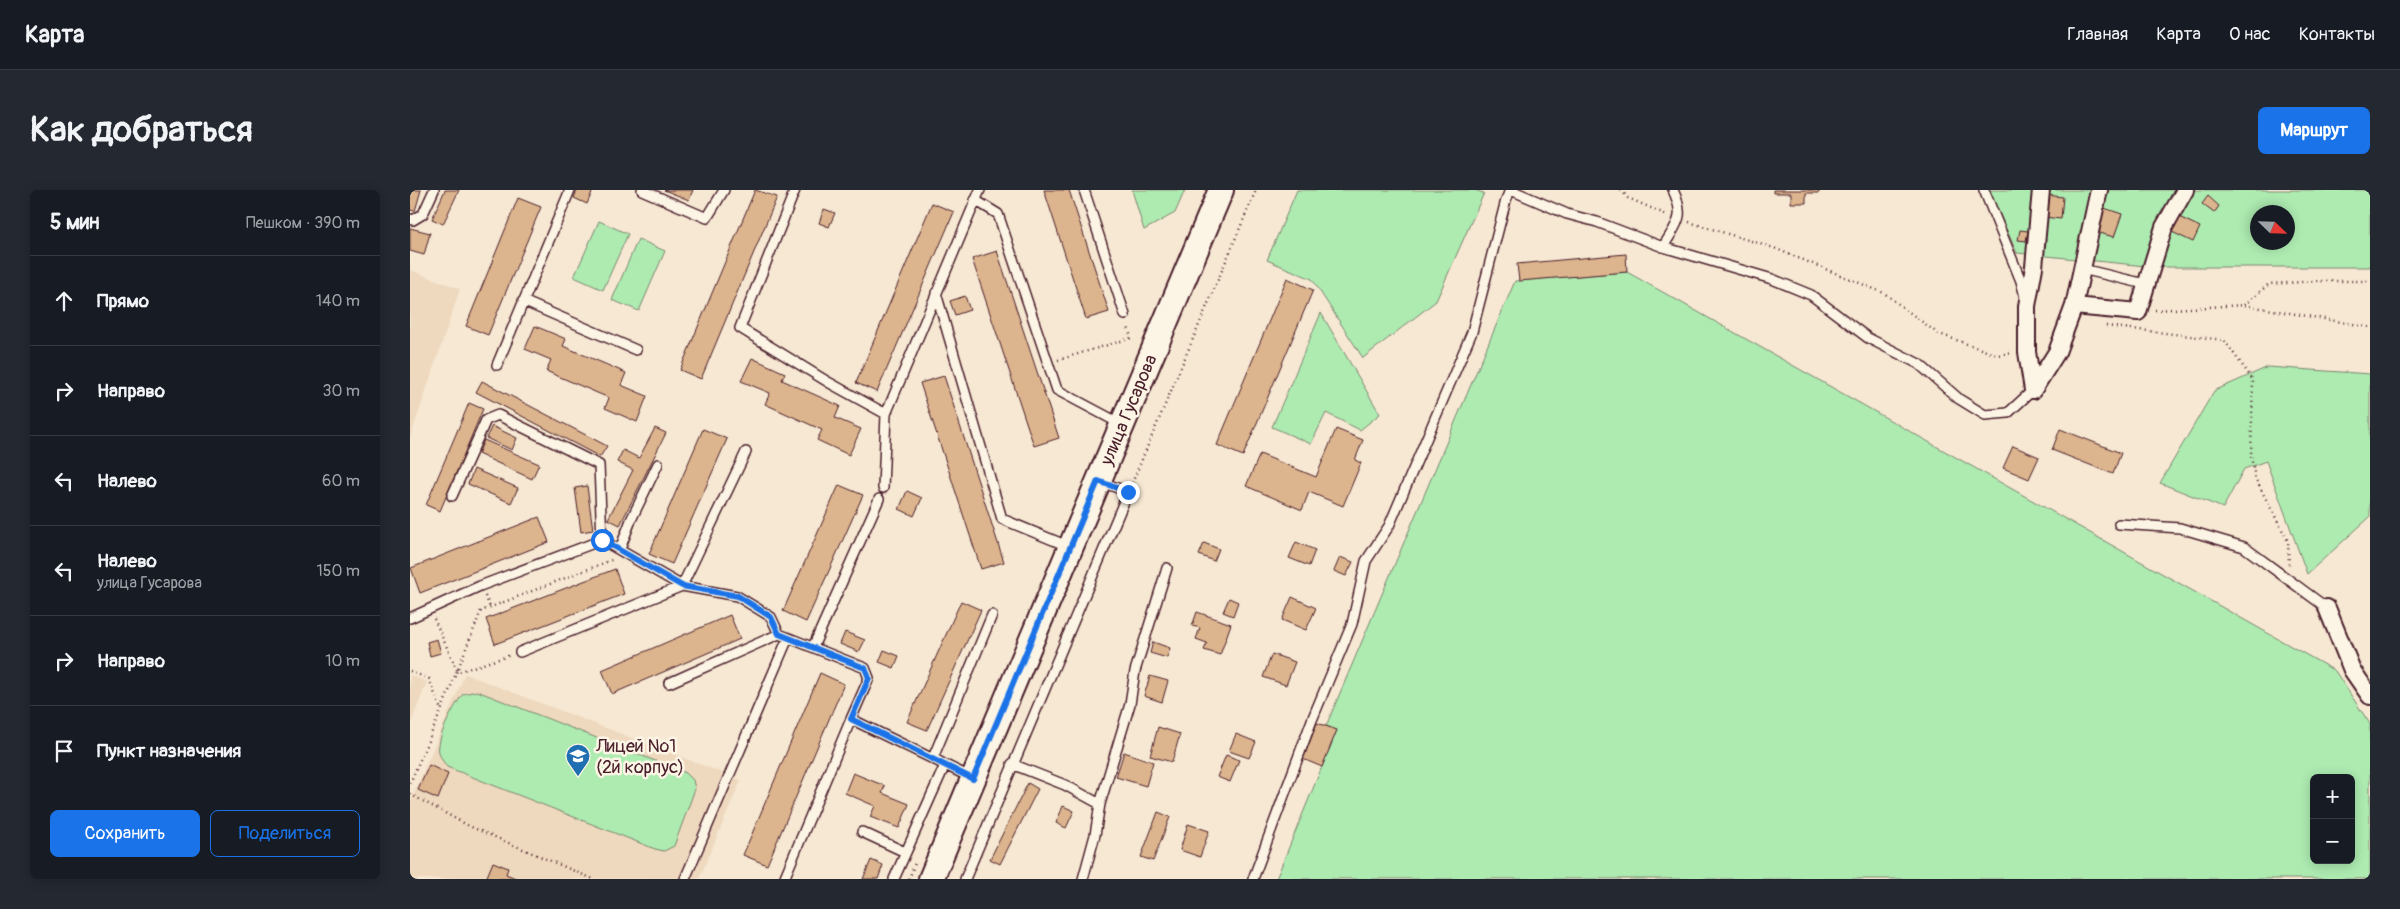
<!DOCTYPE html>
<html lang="ru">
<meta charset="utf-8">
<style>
body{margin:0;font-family:Pangolin,sans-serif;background:#242831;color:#f1f3f6}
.controls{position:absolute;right:15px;bottom:15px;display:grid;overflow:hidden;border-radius:8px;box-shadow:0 2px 12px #0003}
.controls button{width:45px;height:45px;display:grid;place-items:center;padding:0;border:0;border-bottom:1px solid #363941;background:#171b24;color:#f1f3f6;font:25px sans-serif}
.compass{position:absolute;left:1840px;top:15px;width:45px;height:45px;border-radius:50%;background:#171b24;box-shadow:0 2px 12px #0003;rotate:113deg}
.stop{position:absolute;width:15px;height:15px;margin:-11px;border:4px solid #1a73e8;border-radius:50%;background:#fff}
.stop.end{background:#1a73e8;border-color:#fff;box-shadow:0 1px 5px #0008}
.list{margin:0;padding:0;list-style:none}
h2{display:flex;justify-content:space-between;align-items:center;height:65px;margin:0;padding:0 20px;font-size:21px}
h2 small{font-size:16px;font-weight:400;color:#9ea1a6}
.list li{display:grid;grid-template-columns:32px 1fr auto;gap:15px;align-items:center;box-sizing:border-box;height:90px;padding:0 20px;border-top:1px solid #363941}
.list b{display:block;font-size:19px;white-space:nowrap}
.list p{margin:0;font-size:16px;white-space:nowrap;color:#9ea1a6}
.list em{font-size:16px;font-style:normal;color:#9ea1a6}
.actions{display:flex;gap:10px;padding:15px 20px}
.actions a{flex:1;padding:11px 0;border:1px solid #1a73e8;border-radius:8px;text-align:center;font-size:18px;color:#1a73e8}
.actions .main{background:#1a73e8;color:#fff}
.icon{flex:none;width:28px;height:28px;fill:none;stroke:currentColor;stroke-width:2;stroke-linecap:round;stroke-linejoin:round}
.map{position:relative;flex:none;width:1960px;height:689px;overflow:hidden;border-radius:8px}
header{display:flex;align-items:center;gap:30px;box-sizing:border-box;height:70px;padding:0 25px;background:#171b24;border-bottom:1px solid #363941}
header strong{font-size:24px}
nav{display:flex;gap:28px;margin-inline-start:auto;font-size:18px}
.intro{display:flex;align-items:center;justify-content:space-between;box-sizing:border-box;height:120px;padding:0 30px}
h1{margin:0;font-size:35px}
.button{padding:12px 22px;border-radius:8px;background:#1a73e8;color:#fff;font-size:18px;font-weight:700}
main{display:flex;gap:30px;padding:0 30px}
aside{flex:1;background:#171b24;border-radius:8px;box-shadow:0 2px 12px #0003}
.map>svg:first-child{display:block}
.built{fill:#eed8be}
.green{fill:#adebb1;stroke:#7c856e;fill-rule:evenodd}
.building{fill:#dcb48d;stroke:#4a1f2b}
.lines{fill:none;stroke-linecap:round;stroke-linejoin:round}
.lane-casing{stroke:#4a1f2b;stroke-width:12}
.street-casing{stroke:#4a1f2b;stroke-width:20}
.secondary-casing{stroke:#4a1f2b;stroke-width:28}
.path{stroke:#4a1f2b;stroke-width:2.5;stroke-dasharray:1 4;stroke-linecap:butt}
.lane{stroke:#fcf5e5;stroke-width:9}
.street{stroke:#fcf5e5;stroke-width:16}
.secondary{stroke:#fcf5e5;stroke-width:24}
.route{stroke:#1a73e8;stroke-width:6}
.labels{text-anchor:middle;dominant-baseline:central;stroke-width:5;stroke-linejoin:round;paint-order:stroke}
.street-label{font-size:18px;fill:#4a1f2b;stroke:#fcf5e5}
.poi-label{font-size:18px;fill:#4a1f2b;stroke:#fcf5e5;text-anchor:start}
</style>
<header>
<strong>Карта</strong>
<nav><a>Главная</a><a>Карта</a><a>О нас</a><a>Контакты</a></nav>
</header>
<div class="intro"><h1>Как добраться</h1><a class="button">Маршрут</a></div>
<main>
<aside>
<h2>5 мин<small>Пешком · 390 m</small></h2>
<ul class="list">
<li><svg class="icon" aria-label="ahead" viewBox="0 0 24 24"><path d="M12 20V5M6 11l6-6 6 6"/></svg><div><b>Прямо</b></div><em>140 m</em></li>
<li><svg class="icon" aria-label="right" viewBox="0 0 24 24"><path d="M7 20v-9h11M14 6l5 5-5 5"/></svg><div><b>Направо</b></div><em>30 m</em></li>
<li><svg class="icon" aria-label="left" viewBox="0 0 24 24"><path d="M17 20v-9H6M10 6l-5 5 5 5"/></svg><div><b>Налево</b></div><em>60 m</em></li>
<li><svg class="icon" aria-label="left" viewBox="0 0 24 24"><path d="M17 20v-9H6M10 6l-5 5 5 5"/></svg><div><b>Налево</b><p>улица Гусарова</p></div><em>150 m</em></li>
<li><svg class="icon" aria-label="right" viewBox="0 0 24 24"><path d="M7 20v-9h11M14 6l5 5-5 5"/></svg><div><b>Направо</b></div><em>10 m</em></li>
<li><svg class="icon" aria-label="arrive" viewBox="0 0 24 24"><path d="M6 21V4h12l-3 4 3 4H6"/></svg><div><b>Пункт назначения</b></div></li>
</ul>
<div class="actions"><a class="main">Сохранить</a><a>Поделиться</a></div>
</aside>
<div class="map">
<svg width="1960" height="689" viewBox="0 0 1960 689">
<rect width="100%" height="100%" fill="#f6e8d3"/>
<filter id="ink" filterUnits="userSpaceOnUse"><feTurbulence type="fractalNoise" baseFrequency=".02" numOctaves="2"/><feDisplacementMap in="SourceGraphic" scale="10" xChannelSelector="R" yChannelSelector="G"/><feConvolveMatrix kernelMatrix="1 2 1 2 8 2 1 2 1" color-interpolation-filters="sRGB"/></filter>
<g filter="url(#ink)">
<path class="built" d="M 0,80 L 50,99 L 0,248 Z
M 55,484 L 331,590 L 289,689 L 0,689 L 0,613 Z
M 0,485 L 17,492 L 0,535 Z"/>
<path class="green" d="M 722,0 L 775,0 L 765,23 L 734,40 Z
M 887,0 L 1064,0 L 1074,3 L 1026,111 L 953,168 L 902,89 L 857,70 Z
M 1579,0 L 1960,0 L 1960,77 L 1745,77 L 1607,63 ZM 1848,22 L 1878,22 L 1878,52 L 1848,52 Z
M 189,31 L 218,44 L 193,100 L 164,87 Z
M 228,49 L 255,61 L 229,121 L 202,110 Z
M 1217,82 L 1925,481 L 1960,534 L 1960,689 L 866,689 L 927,540 L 916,536 L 1105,91 ZM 1904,588 L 1941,588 L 1941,670 L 1904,670 Z
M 911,123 L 970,224 L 950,240 L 916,223 L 901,254 L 862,237 Z
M 1858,177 L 1960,184 L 1960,327 L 1897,384 L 1856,271 L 1834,279 L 1813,318 L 1750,293 L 1804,201 Z
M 67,501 L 276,583 L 283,590 L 285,599 L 264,656 L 254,661 L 245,659 L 37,577 C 32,570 27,563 29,555 C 31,540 44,516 53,504 Z"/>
<path class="building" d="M 0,0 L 11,0 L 5,21 L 0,20 Z
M 35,0 L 49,0 L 33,34 L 22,29 Z
M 167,0 L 183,0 L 177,14 L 164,8 Z
M 254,0 L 283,0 L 279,10 Z
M 345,0 L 367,7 L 291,189 L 270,180 Z
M 634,0 L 659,0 L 699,122 L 676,129 Z
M 1363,0 L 1409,0 L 1409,3 L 1396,3 L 1396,13 L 1381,13 L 1381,3 L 1363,3 Z
M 1636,5 L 1653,7 L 1651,29 L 1634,27 Z
M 1798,6 L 1809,16 L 1804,23 L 1792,14 Z
M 108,8 L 131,17 L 78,145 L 56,136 Z
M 522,13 L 544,22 L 467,202 L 446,193 Z
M 1691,17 L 1712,24 L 1704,47 L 1683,41 Z
M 414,19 L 425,23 L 419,37 L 409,33 Z
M 1769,27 L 1790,37 L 1783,52 L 1762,42 Z
M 0,38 L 20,43 L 14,65 L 0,61 Z
M 1610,40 L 1618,41 L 1616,51 L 1608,50 Z
M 587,61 L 649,248 L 624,256 L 562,69 Z
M 1216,64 L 1217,82 L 1109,91 L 1107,74 Z
M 877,88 L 903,100 L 833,266 L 807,255 Z
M 555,106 L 560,120 L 545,125 L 540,111 Z
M 125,136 L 156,149 L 153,156 L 216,183 L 211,195 L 237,206 L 227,232 L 195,218 L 199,208 L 136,181 L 141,170 L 115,159 Z
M 342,168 L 375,183 L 372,190 L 430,216 L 425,228 L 451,239 L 439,265 L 407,250 L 412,240 L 355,214 L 360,203 L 331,191 Z
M 534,186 L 594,372 L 571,379 L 510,193 Z
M 72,191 L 197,256 L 190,267 L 66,202 Z
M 59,213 L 73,219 L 30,321 L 16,315 Z
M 82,236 L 107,248 L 102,260 L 76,248 Z
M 245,238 L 256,243 L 210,335 L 198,329 L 223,280 L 207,272 L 213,260 L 229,268 Z
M 293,239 L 317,249 L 262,374 L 239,364 Z
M 926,239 L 953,250 L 945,270 L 951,273 L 933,316 L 899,302 L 892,320 L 836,296 L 850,264 L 906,287 Z
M 1650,239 L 1711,263 L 1703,284 L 1642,260 Z
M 74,250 L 129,274 L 122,289 L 68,264 Z
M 1603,256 L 1629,267 L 1619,289 L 1593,278 Z
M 64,279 L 108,298 L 101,313 L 58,294 Z
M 429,295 L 453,305 L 396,432 L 373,421 Z
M 177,296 L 183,340 L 171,342 L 165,298 Z
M 497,301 L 512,308 L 504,326 L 489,319 Z
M 129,327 L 139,352 L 10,403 L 1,378 Z
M 886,352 L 905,360 L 899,376 L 879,368 Z
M 794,353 L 809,359 L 804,371 L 789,365 Z
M 930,367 L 943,372 L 936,386 L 924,381 Z
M 205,379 L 214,404 L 85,454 L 76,429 Z
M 882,407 L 906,418 L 896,440 L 872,430 Z
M 819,408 L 828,412 L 823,426 L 813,422 Z
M 551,411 L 571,420 L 517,540 L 497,532 Z
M 787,422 L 821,434 L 810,465 L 794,460 L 797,453 L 786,449 L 790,438 L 782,436 Z
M 320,425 L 330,449 L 202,504 L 192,480 Z
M 435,442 L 455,450 L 449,462 L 430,454 Z
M 27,449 L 31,463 L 20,466 L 17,452 Z
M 743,452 L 760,458 L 757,468 L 740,463 Z
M 474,460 L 489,466 L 484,478 L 469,472 Z
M 862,464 L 885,472 L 876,495 L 853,487 Z
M 410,483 L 434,494 L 357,675 L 333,665 Z
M 740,486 L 758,491 L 752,512 L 734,506 Z
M 907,533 L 927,540 L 912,577 L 893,569 Z
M 748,537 L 770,544 L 762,572 L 740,566 Z
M 826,544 L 846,552 L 839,568 L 819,561 Z
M 714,562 L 743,572 L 736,596 L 706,587 Z
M 816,565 L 829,570 L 820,592 L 807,587 Z
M 19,575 L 38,584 L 28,609 L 8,600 Z
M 443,583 L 475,596 L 472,603 L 499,614 L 489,638 L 460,627 L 465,616 L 435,603 Z
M 618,593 L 628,599 L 590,674 L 580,669 Z
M 653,616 L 664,621 L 656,638 L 646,633 Z
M 748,622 L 760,627 L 743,671 L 731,667 Z
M 778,634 L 799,641 L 790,667 L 770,660 Z
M 461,670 L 473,675 L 468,689 L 453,689 Z
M 83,672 L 98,678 L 96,684 L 108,689 L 76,689 Z"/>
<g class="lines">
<defs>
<path id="lane" d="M 232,0 L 297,28 L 314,0
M 385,0 L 330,138 L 418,192 L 476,224 L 570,0
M 674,0 L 715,125
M 1101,0 L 1157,24 L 1187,32 L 1253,57 L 1362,89 L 1401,105 L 1458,148 L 1509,174 L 1549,209 L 1575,225 L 1598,223 L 1623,200
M 1574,0 L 1611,91 L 1615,107
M 565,10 L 588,24 L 647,200 L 711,234
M 0,29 L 3,30 L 13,24 L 24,0
M 1253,57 C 1267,33 1276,28 1263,0
M 1672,79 L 1735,94
M 526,103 L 592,329 L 660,357
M 113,111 L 226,160
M 87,175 L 160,0
M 473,298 L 476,224
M 42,306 L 76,230 L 88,225 L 189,275 L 192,350
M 1709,334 L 1770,338 L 1834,357 L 1917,418
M 210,359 L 221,330 L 248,274
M 0,428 L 70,396 L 192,350 L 272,396 L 327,406 L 361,427 L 369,444 L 455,478 L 459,488 L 441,529 L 562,588
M 403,457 L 469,309
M 110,462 L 272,396 L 336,262
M 259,493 L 369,444
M 602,574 L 655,595 L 690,614
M 452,642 L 495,662
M 275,689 L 378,448
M 374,689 L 441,529
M 484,689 L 535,575 L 523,568 L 582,425
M 555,689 L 718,302 L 689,291
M 673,689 L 685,645 L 690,614 L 720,514 L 725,481 L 757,378
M 843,689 L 902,530 L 942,434 L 956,371 L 979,336 L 1062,142 L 1096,10 L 1100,0"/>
<path id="street" d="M 1664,116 L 1689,0
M 1623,200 L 1647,162 L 1664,116 L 1728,122 L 1754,37 L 1775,0
M 1623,200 L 1617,162 L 1617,116 L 1624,77 L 1631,0
M 1917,418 L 1942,480 L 1960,506"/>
<path id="secondary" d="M 521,689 L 811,0"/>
</defs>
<use href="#lane" class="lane-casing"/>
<use href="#street" class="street-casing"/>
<use href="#secondary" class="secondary-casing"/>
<path class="path" d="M 1211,0 L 1218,8 L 1257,25
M 1279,32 L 1364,58 L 1474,103 L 1527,143 L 1587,165 L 1603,163
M 1834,115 L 1859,94 L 1910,91 L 1960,91
M 1745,120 L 1834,115 L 1960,137
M 1696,136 L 1814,150 L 1843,190 L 1841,266 L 1845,288 L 1878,351 L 1879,376
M 648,170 L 721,148 L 718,136
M 722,293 L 846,0
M 75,406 L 80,417
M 24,429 L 48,482 L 101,465
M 0,481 L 19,489 L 31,520
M 0,593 L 31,521 L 71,421 L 204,369
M 0,604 L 59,636 L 183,689
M 499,689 L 505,673"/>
<use href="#lane" class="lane"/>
<use href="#street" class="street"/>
<use href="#secondary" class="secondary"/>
</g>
</g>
<g class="lines" filter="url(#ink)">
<path class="route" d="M 192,350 L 272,396 L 328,406 L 361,427 L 369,444 L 455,478 L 459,488 L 441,529 L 563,589 L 688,291 L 718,302"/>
</g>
<defs>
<symbol id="school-pin" viewBox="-11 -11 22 30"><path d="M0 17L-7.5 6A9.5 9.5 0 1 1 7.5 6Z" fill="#1f6fb2" stroke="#fcf5e5"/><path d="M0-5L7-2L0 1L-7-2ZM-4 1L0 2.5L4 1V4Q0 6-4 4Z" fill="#fff"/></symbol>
</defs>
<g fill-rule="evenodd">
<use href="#school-pin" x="154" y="552" width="28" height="38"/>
</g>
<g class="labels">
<g class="street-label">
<text transform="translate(719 220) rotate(-67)">улица Гусарова</text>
</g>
<g class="poi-label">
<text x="186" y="556">Лицей №1<tspan x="186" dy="21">(2й корпус)</tspan></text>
</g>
</g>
</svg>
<div class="controls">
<button>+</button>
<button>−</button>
</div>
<svg class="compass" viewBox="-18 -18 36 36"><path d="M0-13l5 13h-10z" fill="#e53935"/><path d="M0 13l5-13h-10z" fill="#9ea1a6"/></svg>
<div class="stop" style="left:192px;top:350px"></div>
<div class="stop end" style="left:718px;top:302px"></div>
</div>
</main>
